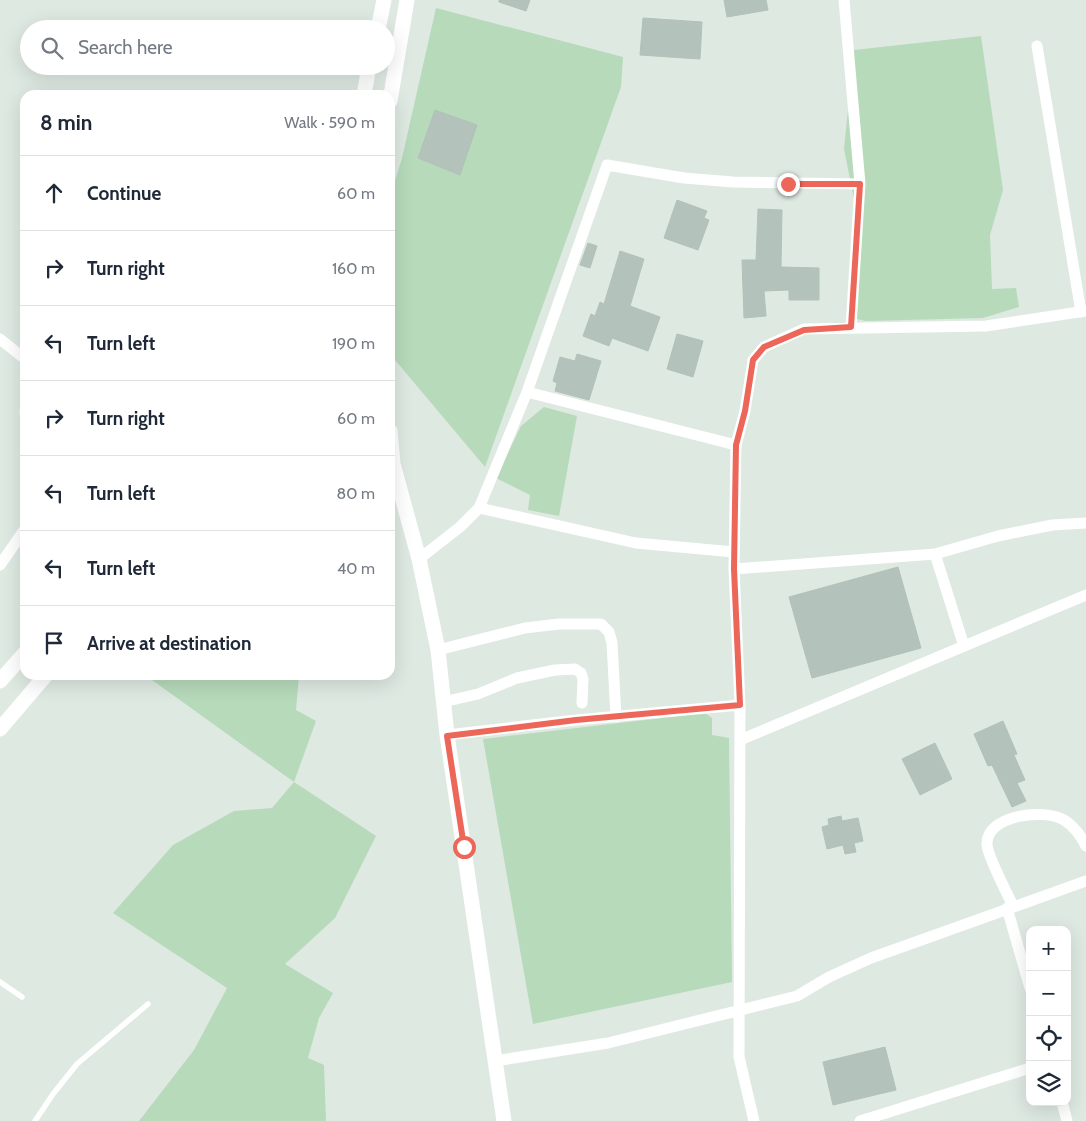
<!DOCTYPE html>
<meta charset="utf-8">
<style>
body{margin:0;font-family:Cabin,sans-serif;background:#f2f2f3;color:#1f2937}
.controls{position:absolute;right:15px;bottom:15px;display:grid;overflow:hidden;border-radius:10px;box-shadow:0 5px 20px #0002}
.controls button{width:45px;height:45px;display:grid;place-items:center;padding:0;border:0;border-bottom:1px solid #e0e1e3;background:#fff;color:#1f2937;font:25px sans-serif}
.stop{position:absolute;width:15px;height:15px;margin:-11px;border:4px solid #ec6759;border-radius:50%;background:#fff}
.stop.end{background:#ec6759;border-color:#fff;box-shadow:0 1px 5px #0008}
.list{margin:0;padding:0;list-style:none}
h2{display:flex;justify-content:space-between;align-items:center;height:65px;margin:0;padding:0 20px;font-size:21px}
h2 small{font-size:16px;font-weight:400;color:#747a83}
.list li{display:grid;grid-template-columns:32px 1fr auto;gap:15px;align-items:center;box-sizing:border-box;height:75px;padding:0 20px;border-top:1px solid #e0e1e3}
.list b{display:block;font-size:19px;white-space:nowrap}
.list em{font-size:16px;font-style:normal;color:#747a83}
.icon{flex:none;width:28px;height:28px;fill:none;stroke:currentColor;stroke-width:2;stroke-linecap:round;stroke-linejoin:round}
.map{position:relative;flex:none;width:1086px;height:1121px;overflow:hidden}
.search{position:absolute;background:#fff;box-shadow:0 5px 20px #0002;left:20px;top:20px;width:375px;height:55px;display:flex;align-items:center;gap:12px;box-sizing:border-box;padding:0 18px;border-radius:28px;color:#747a83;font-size:19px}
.panel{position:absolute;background:#fff;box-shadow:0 5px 20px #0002;left:20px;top:90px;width:375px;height:590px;border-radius:15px}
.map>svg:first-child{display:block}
.green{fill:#b7dabb}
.building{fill:#b3c3bb;stroke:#b1c2b8}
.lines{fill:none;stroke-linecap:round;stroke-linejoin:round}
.lane{stroke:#fff;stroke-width:5.5}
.street{stroke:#fff;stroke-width:11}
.secondary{stroke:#fff;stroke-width:15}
.route{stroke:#ec6759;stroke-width:6}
</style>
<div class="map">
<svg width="1086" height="1121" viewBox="0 0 1086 1121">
<rect width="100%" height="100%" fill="#dee9e2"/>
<path class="green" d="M 436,8 L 623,57 L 621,87 L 485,467 L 390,354 L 390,198 L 402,158 Z
M 981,36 L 1003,190 L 990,235 L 992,289 L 1016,288 L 1019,307 L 983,318 L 866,321 L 848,317 L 854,199 L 844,149 L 854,50 Z
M 544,407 L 577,416 L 559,516 L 528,510 L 530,495 L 496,478 L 521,426 Z
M 145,675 L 299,675 L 296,710 L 316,721 L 294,782 L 376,836 L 335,918 L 285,964 L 333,993 L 319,1018 L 308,1058 L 324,1065 L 326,1121 L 139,1121 L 194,1050 L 227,988 L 113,913 L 173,845 L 234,811 L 272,808 L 294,782 Z
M 705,713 L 712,718 L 712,735 L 729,738 L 732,982 L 533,1024 L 483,739 Z"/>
<path class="building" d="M 499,0 L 530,0 L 526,11 L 499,2 Z
M 724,0 L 766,0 L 768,10 L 727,17 Z
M 643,18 L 702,22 L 700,59 L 640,55 Z
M 435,110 L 477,125 L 460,175 L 418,158 Z
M 677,200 L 707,211 L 704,218 L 709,220 L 698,250 L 664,238 Z
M 758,209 L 782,210 L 781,267 L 819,268 L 819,300 L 789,300 L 789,290 L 764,291 L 766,316 L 744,318 L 742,260 L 756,260 Z
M 588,243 L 597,246 L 590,268 L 580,265 Z
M 620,251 L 644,259 L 630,306 L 660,317 L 648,351 L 612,338 L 609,346 L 583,336 L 591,314 L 595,316 L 600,302 L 604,304 Z
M 677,334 L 703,341 L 693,377 L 667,369 Z
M 577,354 L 601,361 L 589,400 L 555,391 L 557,383 L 553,381 L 560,357 L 575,361 Z
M 898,567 L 921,648 L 812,678 L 789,597 Z
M 1003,721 L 1017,754 L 1014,755 L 1025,780 L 1017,783 L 1026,801 L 1012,807 L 992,765 L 988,766 L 974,734 Z
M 935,743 L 952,779 L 920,795 L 902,759 Z
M 841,816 L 842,821 L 858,818 L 863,841 L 854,843 L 856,852 L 845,854 L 843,845 L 827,849 L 822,827 L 829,825 L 828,819 Z
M 885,1047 L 896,1090 L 833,1105 L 823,1062 Z"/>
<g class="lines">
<path class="lane" d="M 0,982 L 22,997
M 35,1121 L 53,1094 L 77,1064 L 148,1004"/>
<path class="street" d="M 844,0 L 860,184 L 851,327
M 1037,46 L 1081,312
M 0,339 L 25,359
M 527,392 L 736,445
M 25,411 L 25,413
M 479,508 L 636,543 L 734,552
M 935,554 L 964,646
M 419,559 L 460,527 L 479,508 L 527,392 L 607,165 L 684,178 L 733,182 L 860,184
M 0,565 L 25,529
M 734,569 L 935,554 L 998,536 L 1052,525 L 1086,523
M 438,650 L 525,628 L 559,624 L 601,624 L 609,632 L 612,643 L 616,717
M 443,702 L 478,694 L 517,678 L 555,670 L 575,669 L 581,673 L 583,679 L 582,703
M 447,735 L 576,720 L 740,705
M 740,740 L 1086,595
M 1013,906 C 1007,893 988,857 987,845 C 985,815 1044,808 1064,820 C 1074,826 1081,836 1086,846
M 1007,908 L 1030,988
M 495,1061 L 608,1043 L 797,996 L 829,977 L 871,958 L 1086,881
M 1062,1102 L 1067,1121
M 754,1121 L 739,1057 L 740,705 L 734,569 L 736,445 L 745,411 L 753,360 L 764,347 L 804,329 L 986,326 L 1086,311
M 860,1121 L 1030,1068"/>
<path class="secondary" d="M 378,29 L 384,0
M 364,95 L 369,66
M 390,101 L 407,0
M 390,431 L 393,464 L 419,559 L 438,650 L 447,735 L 504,1121
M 0,681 L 25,653
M 0,729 L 46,675"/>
</g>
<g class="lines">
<path class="route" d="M 464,847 L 447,736 L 576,720 L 740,705 L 734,569 L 736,445 L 745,411 L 753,360 L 764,347 L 804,330 L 851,327 L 860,184 L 788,184"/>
</g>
</svg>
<div class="controls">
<button>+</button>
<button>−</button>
<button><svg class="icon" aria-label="locate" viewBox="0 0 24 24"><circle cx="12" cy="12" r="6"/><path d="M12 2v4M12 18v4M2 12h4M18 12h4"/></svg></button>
<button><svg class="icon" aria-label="layers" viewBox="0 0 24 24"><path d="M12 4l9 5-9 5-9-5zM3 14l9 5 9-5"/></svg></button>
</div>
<div class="stop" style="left:464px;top:847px"></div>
<div class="stop end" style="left:788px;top:184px"></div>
<div class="search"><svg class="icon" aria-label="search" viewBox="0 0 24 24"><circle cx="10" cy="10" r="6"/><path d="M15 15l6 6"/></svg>Search here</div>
<section class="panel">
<h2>8 min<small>Walk · 590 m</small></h2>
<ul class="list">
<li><svg class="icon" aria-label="ahead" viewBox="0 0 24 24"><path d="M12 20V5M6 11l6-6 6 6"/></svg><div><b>Continue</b></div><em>60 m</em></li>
<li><svg class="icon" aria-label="right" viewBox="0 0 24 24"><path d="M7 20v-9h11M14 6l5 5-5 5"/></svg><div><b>Turn right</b></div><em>160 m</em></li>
<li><svg class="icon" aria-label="left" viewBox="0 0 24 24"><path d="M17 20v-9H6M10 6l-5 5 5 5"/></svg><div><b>Turn left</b></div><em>190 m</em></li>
<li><svg class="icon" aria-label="right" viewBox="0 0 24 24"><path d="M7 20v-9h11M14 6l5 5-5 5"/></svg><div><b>Turn right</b></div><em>60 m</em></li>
<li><svg class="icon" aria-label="left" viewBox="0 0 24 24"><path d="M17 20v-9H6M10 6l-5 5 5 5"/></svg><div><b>Turn left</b></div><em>80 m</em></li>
<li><svg class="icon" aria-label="left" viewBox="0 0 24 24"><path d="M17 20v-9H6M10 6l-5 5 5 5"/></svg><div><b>Turn left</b></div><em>40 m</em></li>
<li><svg class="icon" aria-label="arrive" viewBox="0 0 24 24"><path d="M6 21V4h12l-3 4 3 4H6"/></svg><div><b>Arrive at destination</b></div></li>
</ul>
</section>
</div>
